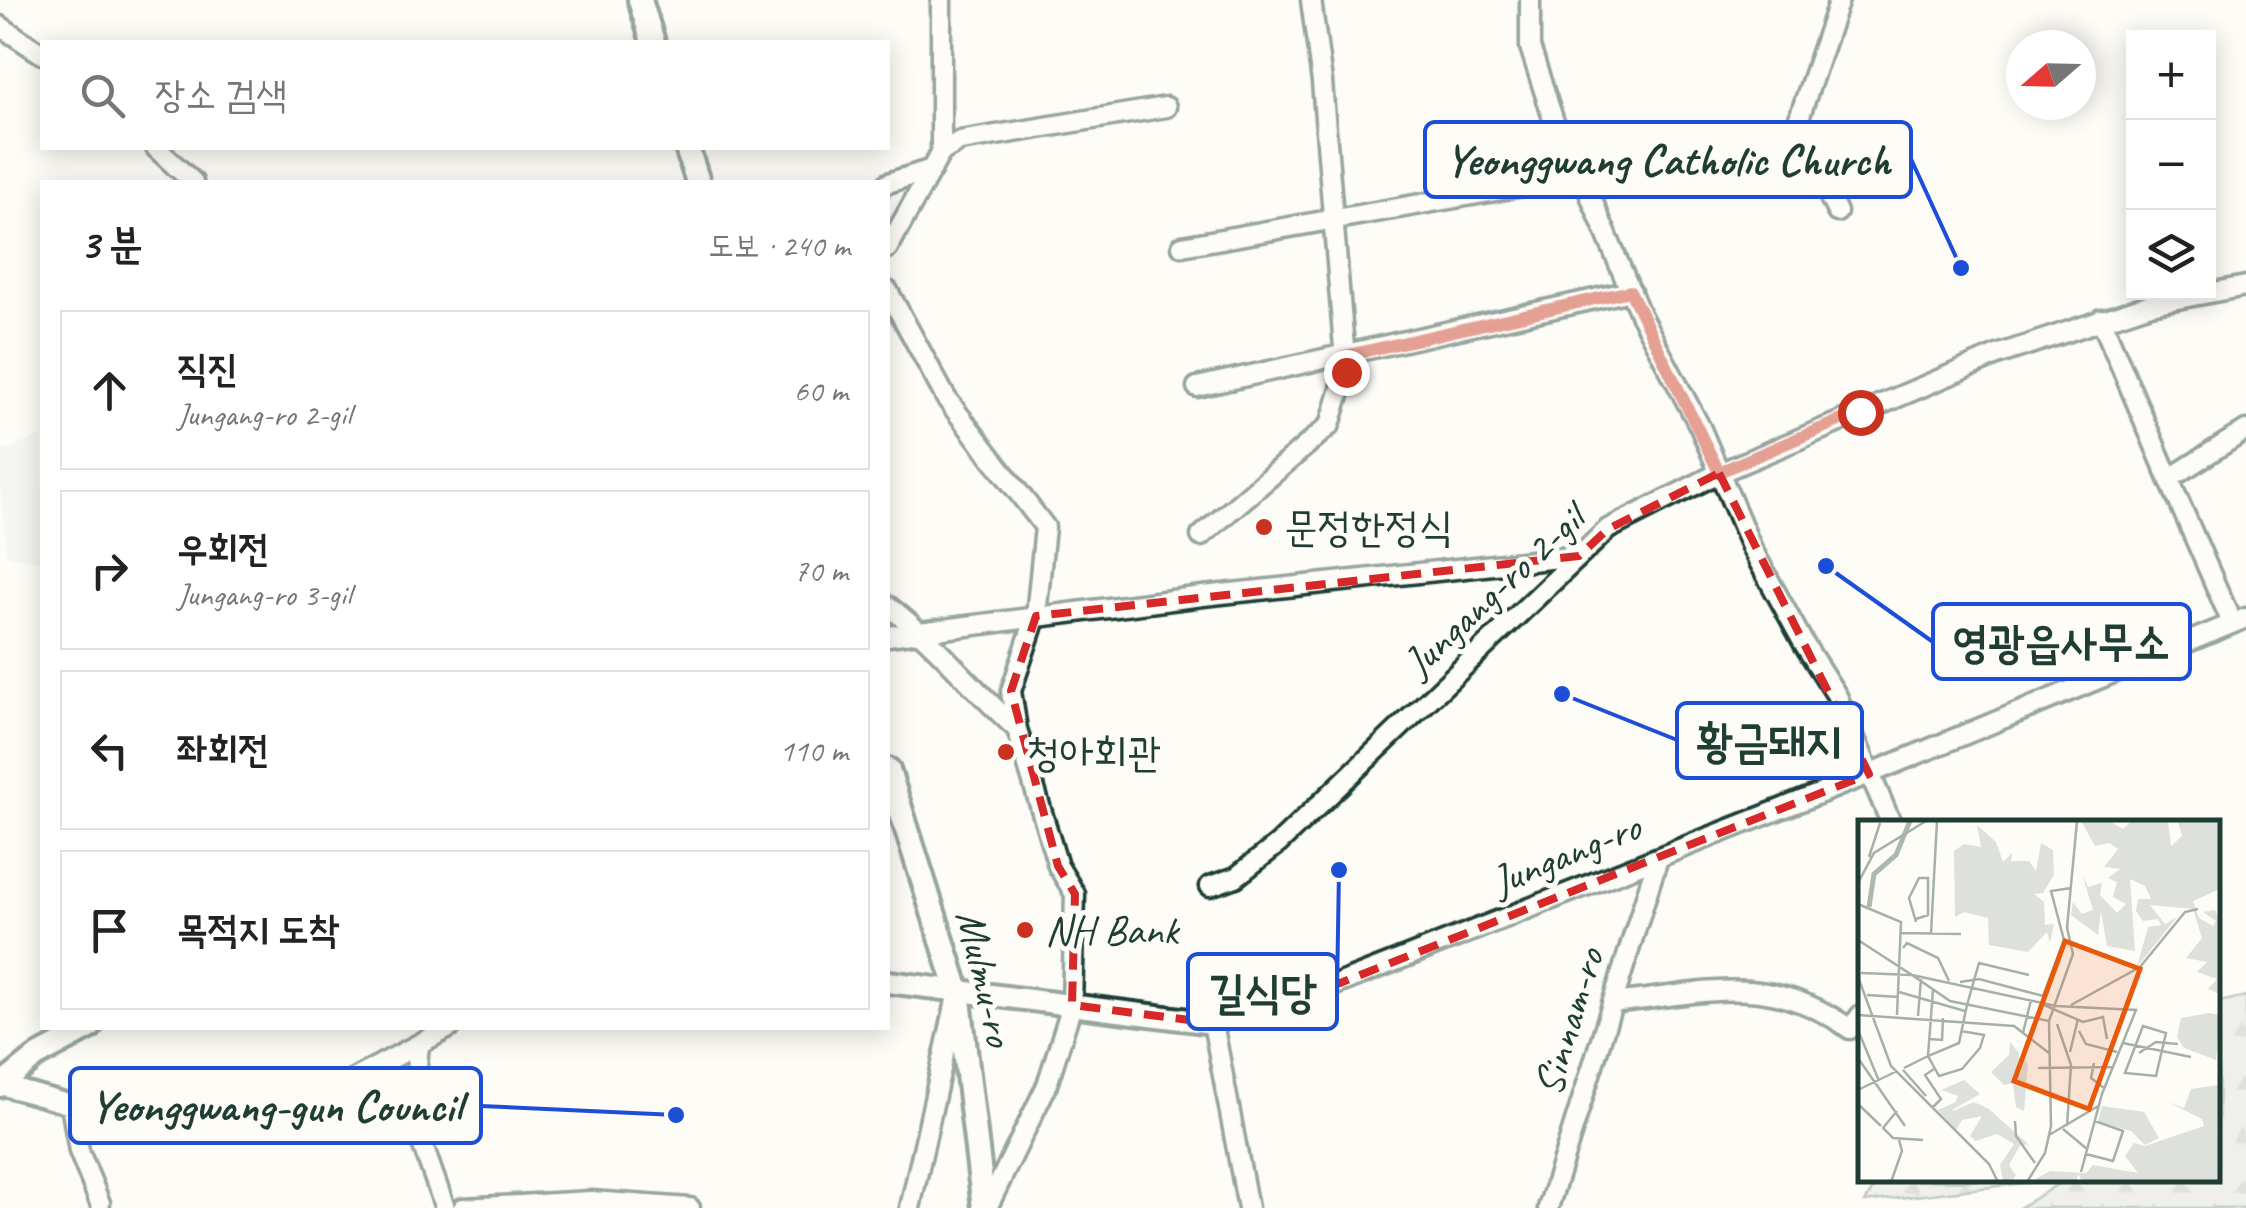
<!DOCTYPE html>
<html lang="ko">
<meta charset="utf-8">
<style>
body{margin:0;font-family:Caveat,"Poor Story",sans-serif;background:#f6f6f6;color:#222}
.controls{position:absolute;right:30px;top:30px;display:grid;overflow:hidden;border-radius:0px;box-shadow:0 5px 25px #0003}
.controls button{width:90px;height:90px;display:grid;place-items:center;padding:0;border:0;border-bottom:2px solid #e0e0e0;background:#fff;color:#222;font:50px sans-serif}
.compass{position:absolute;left:2006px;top:30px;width:90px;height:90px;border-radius:50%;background:#fff;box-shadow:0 5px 25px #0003;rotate:250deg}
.stop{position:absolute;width:30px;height:30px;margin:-22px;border:8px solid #c8321e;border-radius:50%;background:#fff}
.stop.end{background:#c8321e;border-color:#fff;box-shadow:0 2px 10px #0008}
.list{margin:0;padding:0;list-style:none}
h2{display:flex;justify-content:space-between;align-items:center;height:130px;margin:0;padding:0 40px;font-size:42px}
h2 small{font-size:32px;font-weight:400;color:#767676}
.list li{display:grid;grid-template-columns:65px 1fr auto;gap:30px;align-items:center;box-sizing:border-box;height:160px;margin:0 20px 20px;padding:0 20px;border:2px solid #e0e0e0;border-radius:0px}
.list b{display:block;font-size:38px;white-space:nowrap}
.list p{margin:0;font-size:32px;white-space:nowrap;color:#767676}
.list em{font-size:32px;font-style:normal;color:#767676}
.icon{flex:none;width:55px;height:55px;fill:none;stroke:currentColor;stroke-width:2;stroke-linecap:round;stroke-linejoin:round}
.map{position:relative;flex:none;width:2246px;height:1208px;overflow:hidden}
.search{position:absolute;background:#fff;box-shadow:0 5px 25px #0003;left:40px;top:40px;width:850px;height:110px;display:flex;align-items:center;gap:25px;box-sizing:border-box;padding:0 35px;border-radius:0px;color:#767676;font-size:38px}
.panel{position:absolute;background:#fff;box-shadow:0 5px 25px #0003;left:40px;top:180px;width:850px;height:850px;border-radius:0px}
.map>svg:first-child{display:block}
.built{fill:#eceee9}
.forest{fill:url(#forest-firs);stroke:#7e8e88;stroke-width:2.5}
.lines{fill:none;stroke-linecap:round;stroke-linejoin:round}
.minor-casing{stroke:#1f3d34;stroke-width:25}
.tertiary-casing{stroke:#1f3d34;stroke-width:28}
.secondary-casing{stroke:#1f3d34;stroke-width:30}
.minor{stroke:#fdfcf7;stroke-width:18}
.tertiary{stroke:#fdfcf7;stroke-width:20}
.secondary{stroke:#fdfcf7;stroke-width:22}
.route{stroke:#c8321e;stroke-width:12}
.marked{fill:none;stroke:#d62828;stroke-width:8;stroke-dasharray:20 12;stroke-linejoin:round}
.poi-dot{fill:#c8321e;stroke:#fdfcf7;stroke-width:4}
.labels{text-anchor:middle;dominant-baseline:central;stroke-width:10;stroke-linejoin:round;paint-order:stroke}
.poi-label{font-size:42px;fill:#1f3d34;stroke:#fdfcf7;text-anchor:start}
.street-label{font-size:42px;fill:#1f3d34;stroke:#fdfcf7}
.inset-river{fill:none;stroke:#aeb8b1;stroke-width:5}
.inset-road{fill:none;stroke:#a4b0a9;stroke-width:2.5}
.view{fill:#e8590c;fill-opacity:0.15;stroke:#e8590c;stroke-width:5}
.inset-edge{fill:none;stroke:#1f3d34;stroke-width:5}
.leader{fill:none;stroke:#1d4ed8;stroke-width:4}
.callout-dot{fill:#1d4ed8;stroke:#fdfcf7;stroke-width:4}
.callout{fill:#fdfcf7;stroke:#1d4ed8;stroke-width:4}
.callout-label{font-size:45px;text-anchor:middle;font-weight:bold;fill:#1f3d34}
</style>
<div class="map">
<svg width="2246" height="1208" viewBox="0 0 2246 1208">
<defs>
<pattern id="forest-firs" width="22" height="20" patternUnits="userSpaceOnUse" patternTransform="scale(2.5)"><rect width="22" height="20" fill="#dde0db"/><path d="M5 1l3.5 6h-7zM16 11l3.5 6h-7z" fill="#bdc1bd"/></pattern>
</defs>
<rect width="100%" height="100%" fill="#fdfcf7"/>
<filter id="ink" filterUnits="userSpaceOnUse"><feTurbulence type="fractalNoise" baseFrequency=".01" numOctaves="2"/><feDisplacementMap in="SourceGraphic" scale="20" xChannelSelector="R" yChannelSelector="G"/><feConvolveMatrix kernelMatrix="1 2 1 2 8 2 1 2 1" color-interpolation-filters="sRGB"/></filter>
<g filter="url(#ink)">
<path class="built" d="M 42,436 L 42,562 L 7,555 L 0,482 L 0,452 Z"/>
<path class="forest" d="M 2246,996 L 2246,1208 L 2019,1208 L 2063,1181 L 2218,1180 L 2219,1002 Z
M 1878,1181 L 1878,1180 L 2041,1181 L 1865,1202 Z"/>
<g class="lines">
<defs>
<path id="minor" d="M 941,0 L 941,152
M 1530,0 L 1530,47 L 1555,125 L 1579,169 L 1640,314 L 1700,427 L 1752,549 L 1804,644 L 1837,696 L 1891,823
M 0,26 L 42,54
M 1796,127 L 1837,212
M 156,148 L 193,182
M 1579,169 L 1686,144 L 1796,127 L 1839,0
M 888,183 L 932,169
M 1182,246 L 1580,176
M 888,248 L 941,152 L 960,141 L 1166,107
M 888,291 L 946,398 L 1045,527 L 1036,616 L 1011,691 L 1017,729 L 1058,866 L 1075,894 L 1072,1005 L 1047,1085 L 987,1208
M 2101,319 L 2169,479
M 1197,387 L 1631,291
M 1201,536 L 1330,425 L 1346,372 L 1322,82 L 1311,0
M 888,606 C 936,642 972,689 1017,729
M 2232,623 L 2169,479 L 2246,430
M 888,636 L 1203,596 L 1578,556
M 1210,886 L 1236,877 L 1278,844 L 1608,529 L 1719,473 L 1997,355 L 2151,304 L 2246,286
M 1612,1003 C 1705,994 1768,970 1850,1029 L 1861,1015
M 419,1045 L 412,1115 L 445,1208
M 1,1085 L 96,1112 L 236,1089 L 340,1086 L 449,1028
M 71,1105 L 79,1151 L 100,1203
M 463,1208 L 591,1201 L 690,1208
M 910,1208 L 956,1001
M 1248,1208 L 1213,1023 L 1307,996 L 1869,774 L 2246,618
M 1548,1208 L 1658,858"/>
<path id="tertiary" d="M 888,982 L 1213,1023
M 0,1086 L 36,1057 L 90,1028"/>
<path id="secondary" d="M 640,0 L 653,42
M 687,148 L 698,182
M 888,770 L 958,991 L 984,1208"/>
</defs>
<use href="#minor" class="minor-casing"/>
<use href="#tertiary" class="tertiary-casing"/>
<use href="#secondary" class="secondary-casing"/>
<use href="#minor" class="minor"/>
<use href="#tertiary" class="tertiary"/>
<use href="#secondary" class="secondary"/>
</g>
</g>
<g class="lines" filter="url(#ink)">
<path class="route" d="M 1346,372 L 1344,356 L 1630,291 L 1719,472 L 1860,412"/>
</g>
<path d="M0 0H2246V1208H0ZM 1719,473 L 1869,774 L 1307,996 L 1213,1023 L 1072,1005 L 1075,894 L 1058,866 L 1011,691 L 1036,616 L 1579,556 L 1608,529 Z" fill="#fdfcf7" fill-opacity=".55" fill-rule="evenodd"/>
<path class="marked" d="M 1719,473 L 1869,774 L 1307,996 L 1213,1023 L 1072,1005 L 1075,894 L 1058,866 L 1011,691 L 1036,616 L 1579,556 L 1608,529 Z"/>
<g class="poi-dot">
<circle cx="1264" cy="527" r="10"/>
<circle cx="1006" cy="752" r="10"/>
<circle cx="1025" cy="930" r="10"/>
</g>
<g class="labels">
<g class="poi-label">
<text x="1284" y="527">문정한정식</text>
<text x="1026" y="752">청아회관</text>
<text x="1045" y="930">NH Bank</text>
</g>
<g class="street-label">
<text transform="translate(1494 591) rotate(-43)">Jungang-ro 2-gil</text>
<text transform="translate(1566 854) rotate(-22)">Jungang-ro</text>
<text transform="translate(985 978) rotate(77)">Mulmu-ro</text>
<text transform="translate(1569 1022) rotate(-73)">Sinnam-ro</text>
</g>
</g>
<g transform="translate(1858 820)">
<rect width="362" height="362" fill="#fdfcf7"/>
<path d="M 223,1 L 251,1 L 265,9 L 273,1 L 310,1 L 313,26 L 324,16 L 320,1 L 362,1 L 362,69 L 335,81 L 341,98 L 355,106 L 358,101 L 345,92 L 357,90 L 362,100 L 362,174 L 350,169 L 359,159 L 339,152 L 349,142 L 328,138 L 344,118 L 335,89 L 292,85 L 307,104 L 319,97 L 279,147 L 290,107 L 303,105 L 300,99 L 285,101 L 278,91 L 280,79 L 293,79 L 287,66 L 272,59 L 277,131 L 249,126 L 243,91 L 240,115 L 213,95 L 215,82 L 224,94 L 235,90 L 224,54 L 230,67 L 244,63 L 242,75 L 259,93 L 268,84 L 255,77 L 259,62 L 250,58 L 262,49 L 246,47 L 260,29 L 252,23 L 237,26 ZM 119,5 L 138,22 L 145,42 L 154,33 L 153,41 L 171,41 L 178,51 L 183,23 L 195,30 L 196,55 L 185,73 L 176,74 L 186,82 L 187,105 L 196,104 L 192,123 L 189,112 L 170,132 L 131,125 L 130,98 L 106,92 L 97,97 L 96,31 L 106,24 L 123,27 ZM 351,193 L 362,195 L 358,240 L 326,228 L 319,217 L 323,198 ZM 152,222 L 161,233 L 161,248 L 165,238 L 170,244 L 166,291 L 158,287 L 155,263 L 146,265 L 133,252 L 151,235 ZM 360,265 L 362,362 L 225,362 L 220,354 L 218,362 L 174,361 L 192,351 L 228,353 L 235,345 L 280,353 L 267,336 L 276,323 L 287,326 L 346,306 L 344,299 L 310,282 L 326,288 L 333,269 ZM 98,282 L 95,291 L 116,282 L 131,289 L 171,325 L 163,324 L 151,345 L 158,355 L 153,362 L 145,361 L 142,345 L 156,324 L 139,314 L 118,321 L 112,316 L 124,296 L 104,300 L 98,310 L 80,290 Z" fill="#dde0db"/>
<path d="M 106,260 L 122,274 L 94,290 L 100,276 L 83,270 ZM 244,286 L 286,292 L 301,318 L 287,325 L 273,311 L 240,302 Z" fill="#dde0db"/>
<path class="inset-river" d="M 11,87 L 16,54 L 38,35 L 52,1"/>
<path class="inset-road" d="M 11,37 L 22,3M 0,63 L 16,33 L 68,1M 0,84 L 43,102 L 39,195M 58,102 L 51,78 L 61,58 L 70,58 L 70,95 L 58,99M 43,113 L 103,114M 73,113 L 79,1M 0,120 L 54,155 L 198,186 L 278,190 L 244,274 L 223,352M 45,128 L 49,123 L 80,138 L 91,161M 3,153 L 54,155 L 92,181 L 191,201M 0,157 L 33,246 L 131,344 L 140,362M 102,162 L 121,159 L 185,176 L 206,120 L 193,71 L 213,68M 41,172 L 107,191M 9,175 L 41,177M 186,185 L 225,202 L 245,197 L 249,219M 213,185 L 282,147 L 327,92 L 340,89M 0,195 L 156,206 L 191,233M 60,196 L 63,159M 199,204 L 213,245 L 209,306M 285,206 L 308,213 L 298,256 L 267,253 ZM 0,210 L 21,261M 103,211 L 126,215 L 122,228 L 104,249 L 81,256 L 70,236 L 101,223 L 109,185 L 121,143 L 171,155M 221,211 L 228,224 L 259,232M 165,213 L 173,180M 71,219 L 84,220 L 85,198M 265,223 L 333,237M 212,232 L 220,199M 281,233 L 298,222 L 320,224M 0,238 L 47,306M 236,243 L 233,258 L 246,268M 46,248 L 70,236 L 75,170M 180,248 L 255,247M 45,250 L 68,276M 0,270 L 39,251M 0,284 L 23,306M 75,287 L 83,279 L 67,255 L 76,249M 39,291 L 25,308 L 35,318 L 65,320M 157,301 L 158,316 L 177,343M 205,309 L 229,329M 191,315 L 242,285M 228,334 L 255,341 L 265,311 L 237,301M 33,362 L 44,331 L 41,320M 169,362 L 187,333 L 193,306 L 191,201 L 215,134 L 209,108 L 219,1"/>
<path class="view" d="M 207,121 L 282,149 L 231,289 L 156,261 Z"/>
<rect width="362" height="362" class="inset-edge"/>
</g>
<path class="leader" d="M1961 268L1911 159M1826 566L1933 642M1562 694L1677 740M1339 870L1337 992M676 1115L481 1106"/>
<g class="callout-dot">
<circle cx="1961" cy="268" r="10"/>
<circle cx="1826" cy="566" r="10"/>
<circle cx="1562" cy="694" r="10"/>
<circle cx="1339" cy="870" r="10"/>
<circle cx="676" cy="1115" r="10"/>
</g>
<g class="callout">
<rect x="1425" y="122" width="486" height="75" rx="10"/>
<rect x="1933" y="604" width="257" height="75" rx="10"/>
<rect x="1677" y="703" width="185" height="75" rx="10"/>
<rect x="1188" y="954" width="149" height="75" rx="10"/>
<rect x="70" y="1068" width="411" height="75" rx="10"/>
</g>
<g class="callout-label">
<text x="1668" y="175">Yeonggwang Catholic Church</text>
<text x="2061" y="657">영광읍사무소</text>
<text x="1769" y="756">황금돼지</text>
<text x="1263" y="1007">길식당</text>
<text x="276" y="1121">Yeonggwang-gun Council</text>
</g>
</svg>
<div class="controls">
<button>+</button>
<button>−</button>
<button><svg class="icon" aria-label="layers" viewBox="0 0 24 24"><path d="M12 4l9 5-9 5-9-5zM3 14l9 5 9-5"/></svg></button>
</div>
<svg class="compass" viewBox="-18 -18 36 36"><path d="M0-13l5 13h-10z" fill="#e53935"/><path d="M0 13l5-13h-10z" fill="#767676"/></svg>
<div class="stop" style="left:1860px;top:412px"></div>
<div class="stop end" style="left:1346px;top:372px"></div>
<div class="search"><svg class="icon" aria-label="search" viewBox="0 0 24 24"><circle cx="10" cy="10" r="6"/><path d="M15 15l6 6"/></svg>장소 검색</div>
<section class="panel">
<h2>3 분<small>도보 · 240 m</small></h2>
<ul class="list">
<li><svg class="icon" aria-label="ahead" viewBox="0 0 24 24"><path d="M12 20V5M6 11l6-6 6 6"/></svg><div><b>직진</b><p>Jungang-ro 2-gil</p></div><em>60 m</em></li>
<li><svg class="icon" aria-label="right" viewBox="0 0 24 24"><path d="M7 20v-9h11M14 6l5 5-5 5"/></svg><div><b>우회전</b><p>Jungang-ro 3-gil</p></div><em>70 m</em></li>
<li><svg class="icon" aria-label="left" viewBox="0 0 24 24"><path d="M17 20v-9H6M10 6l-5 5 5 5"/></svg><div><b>좌회전</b></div><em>110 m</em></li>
<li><svg class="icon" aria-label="arrive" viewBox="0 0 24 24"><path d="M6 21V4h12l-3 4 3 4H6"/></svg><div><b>목적지 도착</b></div></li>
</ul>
</section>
</div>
